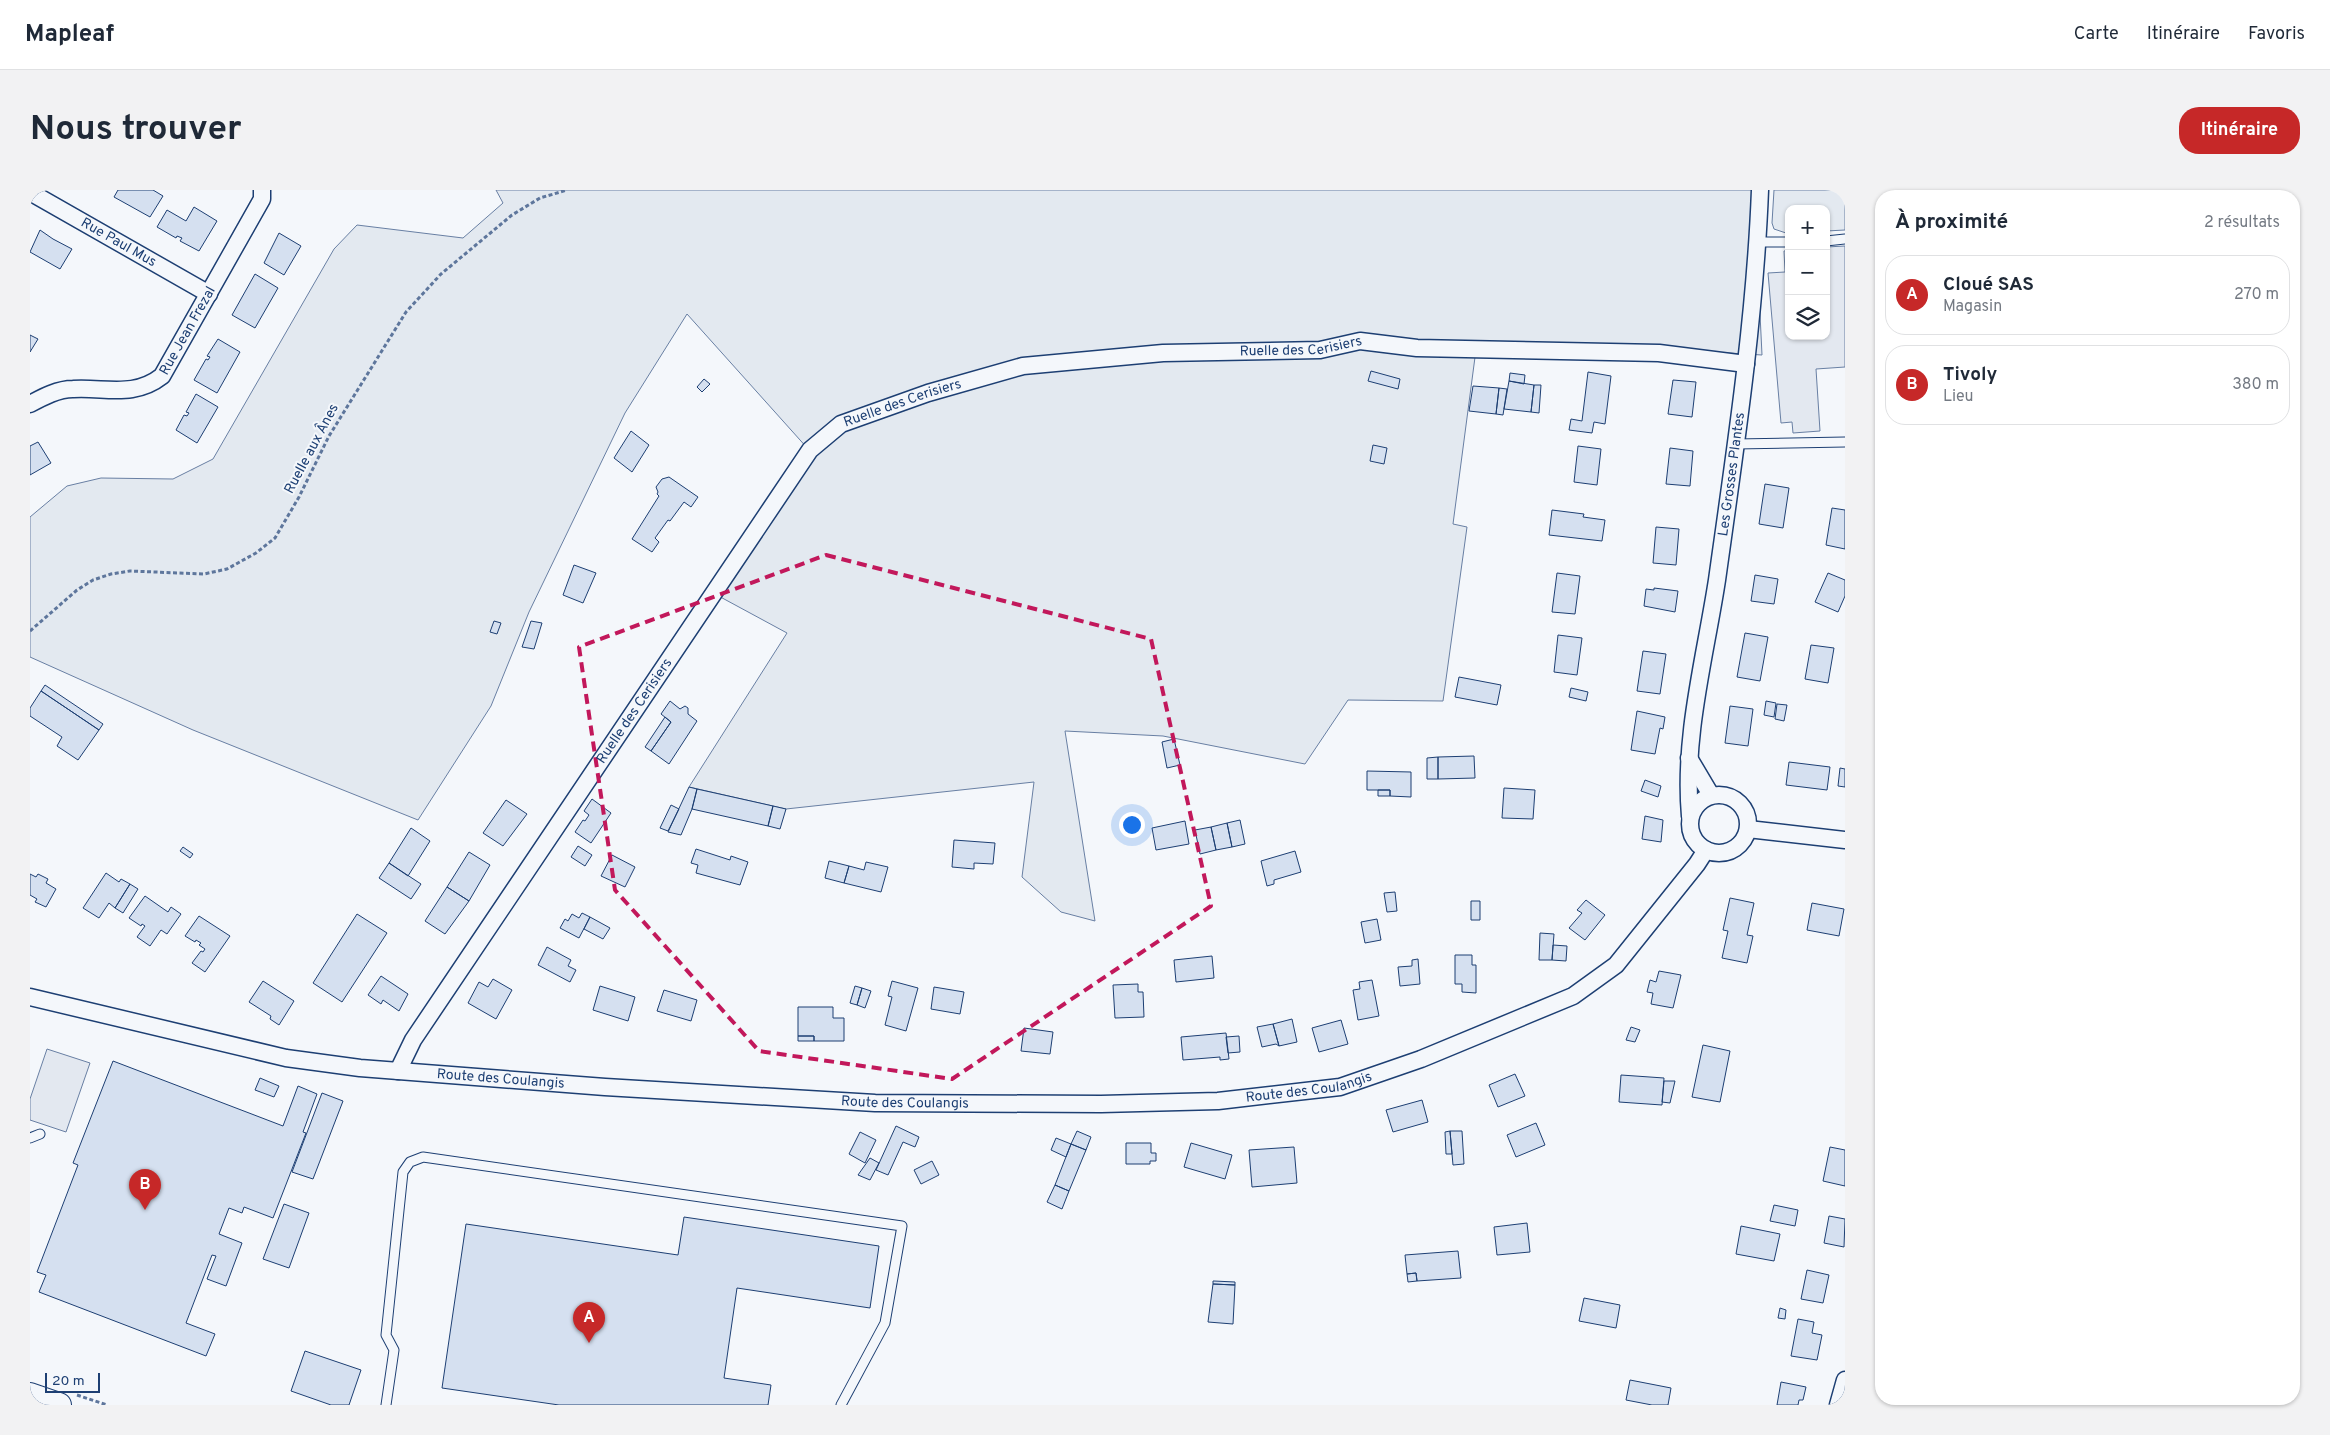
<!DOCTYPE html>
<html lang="fr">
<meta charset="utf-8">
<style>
body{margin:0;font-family:Overpass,sans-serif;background:#f2f2f3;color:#1f2937}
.controls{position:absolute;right:15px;top:15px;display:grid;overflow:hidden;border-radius:10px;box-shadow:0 1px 4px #0004}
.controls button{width:45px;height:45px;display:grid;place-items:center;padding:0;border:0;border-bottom:1px solid #e0e1e3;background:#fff;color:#1f2937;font:25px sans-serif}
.scale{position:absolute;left:15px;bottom:12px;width:55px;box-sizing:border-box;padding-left:5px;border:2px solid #1d3f73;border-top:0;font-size:14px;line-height:18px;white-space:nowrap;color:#1d3f73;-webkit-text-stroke:4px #f4f7fb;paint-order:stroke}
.you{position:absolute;left:1101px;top:634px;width:18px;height:18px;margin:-12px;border:4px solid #fff;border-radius:50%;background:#1a73e8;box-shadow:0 0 0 8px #1a73e833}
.badge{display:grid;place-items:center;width:32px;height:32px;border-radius:50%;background:#c62828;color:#fff;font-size:16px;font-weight:700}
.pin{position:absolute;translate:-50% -41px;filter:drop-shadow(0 1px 2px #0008)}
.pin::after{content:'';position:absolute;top:26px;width:18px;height:15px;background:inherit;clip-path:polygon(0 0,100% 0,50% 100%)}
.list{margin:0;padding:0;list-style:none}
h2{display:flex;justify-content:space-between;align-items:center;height:65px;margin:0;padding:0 20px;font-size:21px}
h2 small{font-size:16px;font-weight:400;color:#747a83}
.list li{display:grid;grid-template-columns:32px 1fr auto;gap:15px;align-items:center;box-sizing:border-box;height:80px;margin:0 10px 10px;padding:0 10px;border:1px solid #e0e1e3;border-radius:20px}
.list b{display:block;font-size:19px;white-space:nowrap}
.list p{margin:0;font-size:16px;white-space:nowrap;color:#747a83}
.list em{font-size:16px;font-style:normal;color:#747a83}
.icon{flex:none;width:28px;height:28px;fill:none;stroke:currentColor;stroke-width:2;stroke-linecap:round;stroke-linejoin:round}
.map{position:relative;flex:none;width:1815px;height:1215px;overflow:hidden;border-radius:20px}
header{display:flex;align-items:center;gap:30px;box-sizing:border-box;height:70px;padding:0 25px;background:#fff;border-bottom:1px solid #e0e1e3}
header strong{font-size:24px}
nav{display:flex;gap:28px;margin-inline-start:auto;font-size:18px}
.intro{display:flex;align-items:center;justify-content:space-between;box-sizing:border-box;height:120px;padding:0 30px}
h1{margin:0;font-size:35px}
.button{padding:12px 22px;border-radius:20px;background:#c62828;color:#fff;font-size:18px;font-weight:700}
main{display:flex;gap:30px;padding:0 30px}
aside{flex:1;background:#fff;border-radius:20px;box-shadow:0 1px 4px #0004}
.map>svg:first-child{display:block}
.green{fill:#e3e9f0;stroke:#687fa3}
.parking{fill:#e3e8f0;stroke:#687fa3}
.building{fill:#d5e0f0;stroke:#1d3f73}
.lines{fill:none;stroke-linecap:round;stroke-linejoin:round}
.lane-casing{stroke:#1d3f73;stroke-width:11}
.street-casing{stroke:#1d3f73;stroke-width:19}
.secondary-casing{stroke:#1d3f73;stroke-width:26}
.path{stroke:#5e769c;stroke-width:3;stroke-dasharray:4 2.5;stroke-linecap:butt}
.lane{stroke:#f4f7fb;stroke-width:9}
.street{stroke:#f4f7fb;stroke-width:16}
.secondary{stroke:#f4f7fb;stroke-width:24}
.marked{fill:none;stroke:#c2185b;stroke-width:4;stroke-dasharray:10 6;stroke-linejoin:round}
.labels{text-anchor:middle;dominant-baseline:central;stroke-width:4;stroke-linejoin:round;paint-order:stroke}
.street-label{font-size:14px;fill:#1d3f73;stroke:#f4f7fb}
</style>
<header>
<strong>Mapleaf</strong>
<nav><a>Carte</a><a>Itinéraire</a><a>Favoris</a></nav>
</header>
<div class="intro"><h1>Nous trouver</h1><a class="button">Itinéraire</a></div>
<main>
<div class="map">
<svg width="1815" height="1215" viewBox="0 0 1815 1215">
<rect width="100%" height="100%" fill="#f4f7fb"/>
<path class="green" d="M 466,0 L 1724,0 L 1732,165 L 1564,155 L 1447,152 L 1423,334 L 1437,337 L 1413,511 L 1318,510 L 1275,574 L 1133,546 L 1035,541 L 1065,731 L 1031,722 L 992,687 L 1004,592 L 756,619 L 659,597 L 757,443 L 683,403 L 779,260 L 657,124 L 595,223 L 499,422 L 461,516 L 388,630 L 163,540 L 0,467 L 0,327 L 37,296 L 71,288 L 143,289 L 183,269 L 304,59 L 327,35 L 433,48 L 473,13 Z
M 1744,0 L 1815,0 L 1815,40 L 1796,41 L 1796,19 L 1759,19 L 1759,44 L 1744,39 L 1742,33 Z"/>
<path class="parking" d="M 1815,56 L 1815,177 L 1786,179 L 1790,241 L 1763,243 L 1762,232 L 1751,233 L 1738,83 L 1755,82 L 1754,61 L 1759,60 L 1759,146 L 1796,146 L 1796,57 Z
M 17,859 L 60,873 L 36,942 L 0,930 L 0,909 Z"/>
<path class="building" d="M 88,0 L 123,0 L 133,6 L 120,27 L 84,7 Z
M 164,17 L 187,31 L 169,61 L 150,51 L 152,48 L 147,46 L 146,48 L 127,37 L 137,20 L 156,31 Z
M 10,40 L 23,49 L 42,59 L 30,79 L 0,62 Z
M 249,43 L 271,56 L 254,85 L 234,73 Z
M 225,84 L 248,98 L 225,138 L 202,125 Z
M 0,145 L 8,149 L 0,162 Z
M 188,149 L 210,162 L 187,203 L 164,190 L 176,169 L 178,170 L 180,167 L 177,166 Z
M 1341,181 L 1370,189 L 1368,199 L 1338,191 Z
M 1558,182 L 1581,186 L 1575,234 L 1564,232 L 1562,243 L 1539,240 L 1541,229 L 1552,231 Z
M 1480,183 L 1495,185 L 1494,194 L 1479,191 Z
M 674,189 L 680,194 L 672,202 L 667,197 Z
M 1643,190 L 1666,192 L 1662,227 L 1638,224 Z
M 1479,191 L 1504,195 L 1501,222 L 1474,219 Z
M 1504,195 L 1511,195 L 1509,223 L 1501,222 Z
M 1443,196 L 1469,198 L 1466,224 L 1439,221 Z
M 1469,198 L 1477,199 L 1473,225 L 1466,224 Z
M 166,204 L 188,217 L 167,253 L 146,240 L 154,225 L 157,226 L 159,223 L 156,222 Z
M 601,241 L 619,255 L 602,282 L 584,268 Z
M 8,252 L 21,273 L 0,285 L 0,256 Z
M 1343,255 L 1357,258 L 1354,274 L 1340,271 Z
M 1548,256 L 1571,259 L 1567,295 L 1544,292 Z
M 1640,258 L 1663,261 L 1660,296 L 1636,294 Z
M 639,287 L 668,307 L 661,317 L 654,312 L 640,331 L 638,330 L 625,348 L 629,352 L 622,362 L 602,349 L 629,306 L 627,304 L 628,302 L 626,297 L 632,289 Z
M 1735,294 L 1759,298 L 1753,338 L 1729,334 Z
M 1802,318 L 1815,320 L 1815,359 L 1796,355 Z
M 1522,320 L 1554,324 L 1553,327 L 1575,330 L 1572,351 L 1519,345 Z
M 1626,337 L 1649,339 L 1646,375 L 1623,373 Z
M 544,375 L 566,383 L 553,413 L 533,405 Z
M 1527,383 L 1550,386 L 1545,424 L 1522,422 Z
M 1798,383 L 1815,390 L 1815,406 L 1808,422 L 1785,412 Z
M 1725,385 L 1748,389 L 1744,414 L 1721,411 Z
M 1624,398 L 1648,401 L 1645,422 L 1614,416 L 1616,399 L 1624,400 Z
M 464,431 L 471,433 L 467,444 L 460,442 Z
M 501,431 L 512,433 L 504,459 L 492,457 Z
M 1715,443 L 1738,447 L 1730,491 L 1707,487 Z
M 1528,445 L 1552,448 L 1547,485 L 1524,482 Z
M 1781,455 L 1804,458 L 1798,493 L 1775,489 Z
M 1613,461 L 1636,464 L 1630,504 L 1607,501 Z
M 1429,487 L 1471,495 L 1467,515 L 1425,507 Z
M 15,495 L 73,534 L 69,540 L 11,501 Z
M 1541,498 L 1558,502 L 1556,511 L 1539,507 Z
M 11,501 L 69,540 L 48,570 L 27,556 L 32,547 L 0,526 L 0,518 Z
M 640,511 L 650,519 L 655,516 L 658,518 L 658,524 L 667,531 L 639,574 L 621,561 L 641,532 L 631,524 Z
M 1736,511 L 1746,513 L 1744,527 L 1734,525 Z
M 1747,514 L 1757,515 L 1754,531 L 1745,529 Z
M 1700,516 L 1723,519 L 1718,556 L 1695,553 Z
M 1607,521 L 1635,527 L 1633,539 L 1630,538 L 1625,564 L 1601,560 Z
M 635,527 L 641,532 L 621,561 L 615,557 Z
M 1144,549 L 1150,575 L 1137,578 L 1132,552 Z
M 1444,566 L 1445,588 L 1408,589 L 1408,567 Z
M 1408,567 L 1408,589 L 1397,589 L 1397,568 Z
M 1759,572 L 1800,577 L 1797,600 L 1756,595 Z
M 1810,578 L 1815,579 L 1815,597 L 1808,596 Z
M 1337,581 L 1381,582 L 1381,607 L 1360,606 L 1360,600 L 1337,600 Z
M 1615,590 L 1631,596 L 1628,607 L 1611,601 Z
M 659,597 L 667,599 L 662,619 L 651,645 L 638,642 Z
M 1474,598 L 1505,600 L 1503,629 L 1472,628 Z
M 667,599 L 743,616 L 738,636 L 662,619 Z
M 1348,600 L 1360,600 L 1360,606 L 1348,606 Z
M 562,609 L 581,623 L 561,653 L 545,642 L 553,630 L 555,631 L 559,625 L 554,621 Z
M 476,610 L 497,624 L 473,656 L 453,643 Z
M 641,615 L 649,619 L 638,641 L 630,638 Z
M 743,616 L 756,619 L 750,639 L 738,636 Z
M 1615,626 L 1633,630 L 1631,652 L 1612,649 Z
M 1210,630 L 1215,654 L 1202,657 L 1197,633 Z
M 1155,631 L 1159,654 L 1126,660 L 1122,638 Z
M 1197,633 L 1202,657 L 1186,660 L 1181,637 Z
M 1181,637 L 1186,660 L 1170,664 L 1165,640 Z
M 381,638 L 400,651 L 378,686 L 359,673 Z
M 924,650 L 965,653 L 963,674 L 944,673 L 944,679 L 922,677 Z
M 548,656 L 562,665 L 555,676 L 541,667 Z
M 153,657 L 163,664 L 160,668 L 150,661 Z
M 666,659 L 700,670 L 701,666 L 718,672 L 710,695 L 666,683 L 668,675 L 661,673 Z
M 1265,661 L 1271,682 L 1244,690 L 1244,694 L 1237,696 L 1231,671 Z
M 439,662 L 460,675 L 439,711 L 417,697 Z
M 582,665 L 605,677 L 595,697 L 571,686 Z
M 799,671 L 819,676 L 814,693 L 795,688 Z
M 836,672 L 858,677 L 851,702 L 814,693 L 819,676 L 834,680 Z
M 359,673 L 391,694 L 381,709 L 349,688 Z
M 76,683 L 89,692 L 91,689 L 100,694 L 85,718 L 79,713 L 69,728 L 53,718 Z
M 0,684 L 6,687 L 8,684 L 18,689 L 16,693 L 26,699 L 16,717 L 5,712 L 7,709 L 0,705 Z
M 100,694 L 108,699 L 93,723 L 85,718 Z
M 417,697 L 439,711 L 415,744 L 395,731 Z
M 1365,702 L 1367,721 L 1357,722 L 1354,703 Z
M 115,706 L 138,722 L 141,717 L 151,724 L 137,744 L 131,740 L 120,756 L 107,747 L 115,736 L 112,734 L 111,736 L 99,728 Z
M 1700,708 L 1724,713 L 1717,745 L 1723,746 L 1717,773 L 1692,768 L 1698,741 L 1693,740 Z
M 1556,710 L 1575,725 L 1555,750 L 1539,738 L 1552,723 L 1547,720 Z
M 1441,711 L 1450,711 L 1450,730 L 1441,730 Z
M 1782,713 L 1814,719 L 1809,746 L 1777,740 Z
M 552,723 L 560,727 L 549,748 L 530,738 L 535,729 L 538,731 L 542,724 L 549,728 Z
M 327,724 L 357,743 L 312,812 L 283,793 Z
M 169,726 L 200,746 L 175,782 L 162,773 L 171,761 L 173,762 L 175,759 L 169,755 L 171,753 L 166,750 L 165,752 L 155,746 Z
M 560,727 L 580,738 L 573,749 L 554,739 Z
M 1347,729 L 1351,750 L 1335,753 L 1331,732 Z
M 1510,743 L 1524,744 L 1522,770 L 1509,770 Z
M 1523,755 L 1537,756 L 1536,771 L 1522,770 Z
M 517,757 L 541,770 L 538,776 L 546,780 L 540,792 L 508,775 Z
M 1425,765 L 1442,765 L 1442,775 L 1446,775 L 1446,803 L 1432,802 L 1432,794 L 1425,794 Z
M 1182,766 L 1184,788 L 1146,792 L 1144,770 Z
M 1388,769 L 1390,794 L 1370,796 L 1368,777 L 1382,776 L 1382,770 Z
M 1629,781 L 1651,785 L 1643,818 L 1621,814 L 1623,803 L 1617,802 L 1620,790 L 1626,792 Z
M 351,786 L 378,804 L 369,821 L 353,810 L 351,814 L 338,805 Z
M 463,789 L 482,800 L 466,829 L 438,813 L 449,792 L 458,797 Z
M 1342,790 L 1349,826 L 1328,830 L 1323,800 L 1330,799 L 1329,792 Z
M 233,791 L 264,811 L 249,835 L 240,829 L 241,826 L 219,812 Z
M 862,791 L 888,798 L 876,841 L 855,835 L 862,807 L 858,806 Z
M 1108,794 L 1108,802 L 1113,802 L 1114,827 L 1085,828 L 1083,795 Z
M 570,796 L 605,807 L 598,831 L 563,820 Z
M 825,796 L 832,798 L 827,815 L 820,813 Z
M 904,797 L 934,802 L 930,824 L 901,819 Z
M 832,798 L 841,801 L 835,818 L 827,815 Z
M 634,800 L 667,810 L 661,831 L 627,821 Z
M 768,817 L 803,817 L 803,828 L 814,828 L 814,851 L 784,851 L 784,846 L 768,846 Z
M 1262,829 L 1267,852 L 1249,856 L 1243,834 Z
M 1311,830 L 1318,854 L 1289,862 L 1282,838 Z
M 1243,834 L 1249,856 L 1246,854 L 1232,857 L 1227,837 Z
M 1601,837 L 1610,840 L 1605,852 L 1596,850 Z
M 994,838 L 1023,842 L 1020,864 L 991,861 Z
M 1196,843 L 1199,869 L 1190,870 L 1190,867 L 1153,870 L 1151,847 Z
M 768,846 L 784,846 L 784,851 L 768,851 Z
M 1209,846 L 1210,862 L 1198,863 L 1196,847 Z
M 1673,855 L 1700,861 L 1690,912 L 1662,907 Z
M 83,871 L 253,936 L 268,896 L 287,904 L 273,942 L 276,943 L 243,1028 L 214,1017 L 212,1023 L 199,1018 L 189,1044 L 212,1053 L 196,1096 L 177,1089 L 186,1066 L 182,1065 L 156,1133 L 185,1144 L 176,1166 L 9,1102 L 16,1085 L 7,1082 L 48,975 L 43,973 Z
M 1485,884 L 1495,906 L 1468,917 L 1459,895 Z
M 1591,885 L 1634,888 L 1632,915 L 1589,912 Z
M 230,888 L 249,896 L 244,907 L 225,900 Z
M 1634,891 L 1645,891 L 1640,913 L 1632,912 Z
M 292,903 L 313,911 L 283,989 L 262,982 Z
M 1392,910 L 1398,932 L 1363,942 L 1356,920 Z
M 1506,933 L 1515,955 L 1486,967 L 1477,945 Z
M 866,936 L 889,947 L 885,957 L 873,952 L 858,985 L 846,980 Z
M 1047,941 L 1061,947 L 1056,960 L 1041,954 Z
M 1420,941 L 1432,941 L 1434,974 L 1423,975 Z
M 1420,941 L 1422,964 L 1416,964 L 1415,942 Z
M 830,942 L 846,950 L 835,973 L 819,964 Z
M 1026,948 L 1041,954 L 1036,967 L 1021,960 Z
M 1096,953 L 1121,953 L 1121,963 L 1126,963 L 1126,971 L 1120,971 L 1120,974 L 1096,974 Z
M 1161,953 L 1202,965 L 1195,989 L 1154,977 Z
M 1041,954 L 1056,960 L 1039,1001 L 1025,995 Z
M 1264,957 L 1267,993 L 1222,997 L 1219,960 Z
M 1800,957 L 1815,960 L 1815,996 L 1793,991 Z
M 840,968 L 849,973 L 840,990 L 828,985 Z
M 902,971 L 909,985 L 891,994 L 884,980 Z
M 1025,995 L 1039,1001 L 1032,1019 L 1017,1012 Z
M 254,1014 L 279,1023 L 259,1078 L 233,1069 Z
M 1744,1015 L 1768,1020 L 1765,1036 L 1740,1031 Z
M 1799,1026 L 1815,1029 L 1814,1057 L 1794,1053 Z
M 654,1027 L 849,1056 L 840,1118 L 707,1098 L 694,1188 L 741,1195 L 738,1215 L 529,1215 L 412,1198 L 436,1034 L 648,1065 Z
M 1497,1033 L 1500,1062 L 1467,1065 L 1464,1037 Z
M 1711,1036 L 1750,1044 L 1744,1071 L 1706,1064 Z
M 1428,1061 L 1431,1088 L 1387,1091 L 1386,1083 L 1377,1084 L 1375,1065 Z
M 1777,1080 L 1799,1085 L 1793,1113 L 1771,1109 Z
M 1386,1083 L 1387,1091 L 1378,1092 L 1377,1084 Z
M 1183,1091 L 1184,1091 L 1205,1092 L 1205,1095 L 1183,1094 Z
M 1183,1094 L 1205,1095 L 1203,1134 L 1178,1132 Z
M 1554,1108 L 1590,1115 L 1586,1138 L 1549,1131 Z
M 1750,1118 L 1756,1120 L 1755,1129 L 1748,1128 Z
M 1768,1129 L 1784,1132 L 1782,1143 L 1792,1145 L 1787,1170 L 1761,1166 Z
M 275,1161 L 331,1180 L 319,1215 L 301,1215 L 261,1201 Z
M 1600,1190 L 1641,1198 L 1638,1215 L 1622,1215 L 1596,1210 Z
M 1751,1192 L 1776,1197 L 1773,1210 L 1769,1210 L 1768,1215 L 1747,1215 Z"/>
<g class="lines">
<defs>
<path id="lane" d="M 1796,51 L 1815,49
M 1727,52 L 1759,52
M 1705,254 L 1815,252
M 0,948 L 10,944
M 356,1215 L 364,1160 L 356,1145 L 373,982 L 380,972 L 393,967 L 872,1036 L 855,1133 L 811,1215"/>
<g id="street">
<path id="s1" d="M 0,2 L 179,104"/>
<path id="s2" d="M 0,214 C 13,207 28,199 43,199 C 76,197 104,208 132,186 L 232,9 L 232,0"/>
<path d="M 1659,568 L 1681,605"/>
<circle cx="1689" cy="634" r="29"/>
<path id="s3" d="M 1660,626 C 1653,547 1675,468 1687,390 C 1705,261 1725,130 1730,0"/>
<path d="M 1718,639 L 1815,650"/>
<path id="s4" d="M 0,807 L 256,868 L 330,878 L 575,897 L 845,913 L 1071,914 L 1188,911 L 1310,897 L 1391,869 L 1543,806 L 1586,775 L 1667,674 L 1676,660"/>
<path id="s5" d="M 368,881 L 383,850 L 780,260 L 811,234 L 898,203 L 993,176 L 1133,163 L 1290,160 L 1330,151 L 1387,158 L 1629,163 L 1716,174"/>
<path d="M 1808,1215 L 1815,1190"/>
</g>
<path id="secondary" d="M 0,1205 L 29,1215"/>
</defs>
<use href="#lane" class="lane-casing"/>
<use href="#street" class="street-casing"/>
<use href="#secondary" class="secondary-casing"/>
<path class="path" d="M 0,441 L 47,400 L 63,390 L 81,384 L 100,381 L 174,384 L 197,379 L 226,363 L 245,348 L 269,307 L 299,246 L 376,122 L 411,84 L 482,25 L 510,8 L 537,0
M 47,1205 L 77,1215"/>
<use href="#lane" class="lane"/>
<use href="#street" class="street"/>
<use href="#secondary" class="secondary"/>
</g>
<path class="marked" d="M 796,365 L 1121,449 L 1181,716 L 922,889 L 729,861 L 585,700 L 549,457 Z"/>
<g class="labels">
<g class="street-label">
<text stroke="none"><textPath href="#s1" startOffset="102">Rue Paul Mus</textPath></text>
<text stroke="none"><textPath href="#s2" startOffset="190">Rue Jean Frezal</textPath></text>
<text stroke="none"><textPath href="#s5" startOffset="1256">Ruelle des Cerisiers</textPath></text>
<text stroke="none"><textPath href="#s5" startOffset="851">Ruelle des Cerisiers</textPath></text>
<text transform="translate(282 259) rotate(-62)">Ruelle aux Ânes</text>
<text stroke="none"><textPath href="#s3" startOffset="345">Les Grosses Plantes</textPath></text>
<text stroke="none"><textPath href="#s5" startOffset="431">Ruelle des Cerisiers</textPath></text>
<text stroke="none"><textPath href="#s4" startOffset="479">Route des Coulangis</textPath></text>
<text stroke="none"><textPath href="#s4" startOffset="1289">Route des Coulangis</textPath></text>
<text stroke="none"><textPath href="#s4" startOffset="884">Route des Coulangis</textPath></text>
</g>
</g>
</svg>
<div class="controls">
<button>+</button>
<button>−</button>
<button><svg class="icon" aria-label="layers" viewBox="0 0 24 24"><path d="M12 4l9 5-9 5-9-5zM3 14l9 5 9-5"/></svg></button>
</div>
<div class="scale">20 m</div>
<div class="you"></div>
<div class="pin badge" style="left:559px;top:1153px">A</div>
<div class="pin badge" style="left:115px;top:1020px">B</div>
</div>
<aside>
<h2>À proximité<small>2 résultats</small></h2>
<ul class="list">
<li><span class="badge">A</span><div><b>Cloué SAS</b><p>Magasin</p></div><em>270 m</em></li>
<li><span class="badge">B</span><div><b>Tivoly</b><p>Lieu</p></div><em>380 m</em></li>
</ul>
</aside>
</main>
